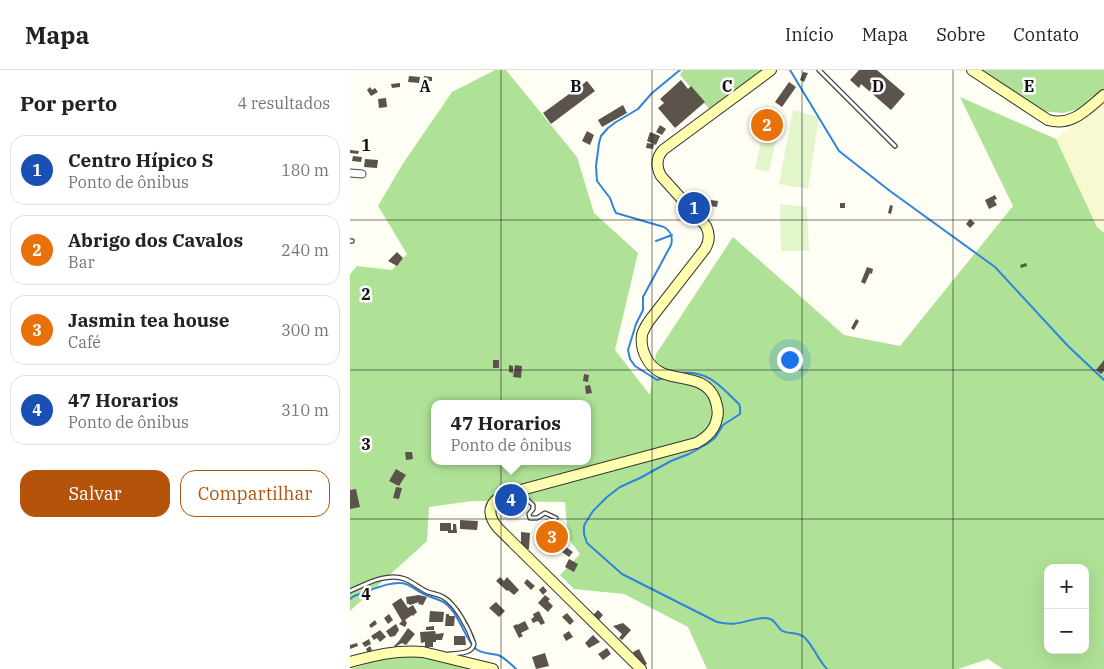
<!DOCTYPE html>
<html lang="pt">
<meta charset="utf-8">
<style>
body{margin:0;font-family:"IBM Plex Serif",serif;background:#f6f6f6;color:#222}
.controls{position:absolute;right:15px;bottom:15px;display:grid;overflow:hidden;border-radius:10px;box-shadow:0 5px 20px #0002}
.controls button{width:45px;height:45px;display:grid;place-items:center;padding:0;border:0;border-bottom:1px solid #e0e0e0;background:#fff;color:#222;font:25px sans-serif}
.you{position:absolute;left:439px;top:289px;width:18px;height:18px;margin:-12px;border:4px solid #fff;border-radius:50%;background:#1a73e8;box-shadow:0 0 0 8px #1a73e833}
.badge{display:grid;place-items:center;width:32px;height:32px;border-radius:50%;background:#b45309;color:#fff;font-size:16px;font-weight:700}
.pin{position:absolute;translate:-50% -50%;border:2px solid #fff;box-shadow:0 1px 5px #0006}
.popup{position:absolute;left:81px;top:330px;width:160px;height:65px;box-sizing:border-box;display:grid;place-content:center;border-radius:10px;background:#fff;filter:drop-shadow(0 1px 4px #0005);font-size:16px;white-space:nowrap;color:#767676}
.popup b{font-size:19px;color:#222}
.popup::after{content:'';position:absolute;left:50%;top:100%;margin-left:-10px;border:10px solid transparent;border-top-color:#fff}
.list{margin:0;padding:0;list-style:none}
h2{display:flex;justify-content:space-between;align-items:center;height:65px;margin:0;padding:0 20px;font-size:21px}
h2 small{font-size:16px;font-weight:400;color:#767676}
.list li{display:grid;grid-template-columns:32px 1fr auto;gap:15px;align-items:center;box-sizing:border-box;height:70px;margin:0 10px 10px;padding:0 10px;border:1px solid #e0e0e0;border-radius:15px}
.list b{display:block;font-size:19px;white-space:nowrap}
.list p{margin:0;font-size:16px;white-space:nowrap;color:#767676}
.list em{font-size:16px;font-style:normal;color:#767676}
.actions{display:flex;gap:10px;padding:15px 20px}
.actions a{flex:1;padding:11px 0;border:1px solid #b45309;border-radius:15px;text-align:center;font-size:18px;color:#b45309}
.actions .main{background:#b45309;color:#fff}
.map{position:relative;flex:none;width:754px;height:599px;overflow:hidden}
header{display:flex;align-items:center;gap:30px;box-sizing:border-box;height:70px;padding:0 25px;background:#fff;border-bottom:1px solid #e0e0e0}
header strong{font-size:24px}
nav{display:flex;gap:28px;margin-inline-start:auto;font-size:18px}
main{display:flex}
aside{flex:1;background:#fff}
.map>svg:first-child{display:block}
.farmland{fill:#f8f9d0}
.forest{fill:#afe296;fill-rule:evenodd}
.pitch{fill:#e2f5cb}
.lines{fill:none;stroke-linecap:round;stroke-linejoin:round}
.stream{stroke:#3184dc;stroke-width:2}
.building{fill:#5b534c}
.service-casing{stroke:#444;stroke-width:5.5}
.minor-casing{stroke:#444;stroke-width:9}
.secondary-casing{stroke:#333;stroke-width:12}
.service{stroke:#fff;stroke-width:3}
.minor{stroke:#fff;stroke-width:7}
.secondary{stroke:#ffffaf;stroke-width:10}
.grid{fill:none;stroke:#111;stroke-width:1;stroke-opacity:0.55}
.grid-label{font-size:16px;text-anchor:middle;font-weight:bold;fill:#111;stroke:#fff;stroke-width:5;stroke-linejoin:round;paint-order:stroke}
</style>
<header>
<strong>Mapa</strong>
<nav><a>Início</a><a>Mapa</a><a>Sobre</a><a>Contato</a></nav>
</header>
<main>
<aside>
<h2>Por perto<small>4 resultados</small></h2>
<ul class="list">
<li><span class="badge" style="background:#1a4fb4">1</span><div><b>Centro Hípico S</b><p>Ponto de ônibus</p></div><em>180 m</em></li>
<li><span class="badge" style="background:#e8710a">2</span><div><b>Abrigo dos Cavalos</b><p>Bar</p></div><em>240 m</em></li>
<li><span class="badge" style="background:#e8710a">3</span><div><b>Jasmin tea house</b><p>Café</p></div><em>300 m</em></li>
<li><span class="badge" style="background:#1a4fb4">4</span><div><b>47 Horarios</b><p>Ponto de ônibus</p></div><em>310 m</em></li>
</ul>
<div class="actions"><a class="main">Salvar</a><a>Compartilhar</a></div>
</aside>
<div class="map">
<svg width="754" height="599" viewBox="0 0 754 599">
<rect width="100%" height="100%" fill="#fffef4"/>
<path class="farmland" d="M 754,31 L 754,163 L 747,157 L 706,69 L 749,34 Z"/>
<path class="forest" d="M 145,0 L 156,0 L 227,87 L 244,143 L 288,183 L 265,280 L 300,325 L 306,284 L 383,167 L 494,265 L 550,276 L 663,136 L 610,27 L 706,69 L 747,157 L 754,163 L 754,599 L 653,599 L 638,589 L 608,599 L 357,599 L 338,557 L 274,524 L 224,519 L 210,505 L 230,484 L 218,468 L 215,432 L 134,431 L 122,431 L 79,437 L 77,471 L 0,541 L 0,204 L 7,196 L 42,200 L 57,184 L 28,136 L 52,95 L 102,22 ZM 85,334 L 237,334 L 237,391 L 85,391 ZM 698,498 L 735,498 L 735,580 L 698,580 Z
M 333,0 L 422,0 L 361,41 L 330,5 Z
M 629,0 L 754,0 L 754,20 L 736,37 L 713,43 L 689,41 Z
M 59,586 L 100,592 L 130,599 L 0,599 L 25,591 Z"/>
<path class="pitch" d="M 443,40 L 469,47 L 458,119 L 429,114 Z
M 412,67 L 426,70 L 419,102 L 405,99 Z
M 430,134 L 456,137 L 457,139 L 459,181 L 431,181 Z"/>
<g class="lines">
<path class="stream" d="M 440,0 L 489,81 L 540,121 L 645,197 L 718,276 L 754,310
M 306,171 L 322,165
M 330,303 C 359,300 370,316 389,334 L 390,337 L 390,344 L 373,355 L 365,368 L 357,374 L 339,384 L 321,391 L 290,408 L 270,417 L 257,427 L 243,441 L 236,452 L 234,456 L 234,464 L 237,473 L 272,504 L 367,552 C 388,557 394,550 413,548 C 424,547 425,554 431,560 C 437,565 446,561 454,567 C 463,575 468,590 477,599
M 313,308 L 307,310 L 285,296 L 280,289 L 278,280 L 286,254 L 293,240 L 293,227 L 321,175 C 323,168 321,161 314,157 L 266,143 L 264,139 L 260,128 L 247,111 L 246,96 L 249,73 L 251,66 L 258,58 L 266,52 L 288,39 L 302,23 L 330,0
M 0,529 L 4,526 C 17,522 43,509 56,514 C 62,516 68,522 76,525 C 87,530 93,529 102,540 C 111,551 116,570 126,579 C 132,584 141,583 148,585 C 155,588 161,594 166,599"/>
</g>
<path class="building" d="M 509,0 L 527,0 L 555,24 L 541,40 L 511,14 L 509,18 L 500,10 Z
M 453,2 L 458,3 L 454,12 L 450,10 Z
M 59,6 L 70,7 L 69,13 L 58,12 Z
M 74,6 L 82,7 L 82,11 L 73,11 Z
M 331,10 L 338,19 L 341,16 L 355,32 L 325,58 L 308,38 L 314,33 L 310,29 Z
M 237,11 L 245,21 L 201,54 L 193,43 Z
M 439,12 L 446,17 L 432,37 L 425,32 Z
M 50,13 L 50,17 L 42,18 L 41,14 Z
M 20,17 L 22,20 L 25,18 L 28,22 L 21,26 L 17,20 Z
M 36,28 L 37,37 L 29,38 L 28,29 Z
M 273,35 L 277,43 L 252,57 L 248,50 Z
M 415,40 L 423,54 L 415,58 L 408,44 Z
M 428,44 L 435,57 L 429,60 L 422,47 Z
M 310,55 L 316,59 L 312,65 L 306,62 Z
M 237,61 L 244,65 L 240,75 L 232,71 Z
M 300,62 L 310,66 L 306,75 L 297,71 Z
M 297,73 L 304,74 L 303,79 L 296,78 Z
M 0,80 L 9,81 L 8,84 L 0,83 Z
M 3,86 L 12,87 L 11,92 L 2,91 Z
M 15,89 L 28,90 L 27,98 L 14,97 Z
M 645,125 L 647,129 L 644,130 L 647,135 L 639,139 L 635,130 Z
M 361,130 L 368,131 L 367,137 L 360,136 Z
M 490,133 L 495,133 L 495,138 L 490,138 Z
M 540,135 L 543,136 L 541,144 L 538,143 Z
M 620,149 L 625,153 L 620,158 L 616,154 Z
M 47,182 L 53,188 L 47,196 L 38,191 Z
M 676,193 L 677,196 L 671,198 L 670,195 Z
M 517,197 L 523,199 L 522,204 L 520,203 L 515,214 L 511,212 Z
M 506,249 L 509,251 L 504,260 L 501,258 Z
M 143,290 L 149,290 L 149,298 L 143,298 Z
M 754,290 L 754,301 L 751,304 L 746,300 Z
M 159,295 L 163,296 L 163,303 L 159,302 Z
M 165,295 L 172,296 L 171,308 L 163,307 Z
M 234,304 L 239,305 L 238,312 L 233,311 Z
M 240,315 L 242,323 L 236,324 L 235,316 Z
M 55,382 L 62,382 L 63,389 L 56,390 Z
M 46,399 L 56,405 L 49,416 L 39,411 Z
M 46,417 L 52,418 L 49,429 L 43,428 Z
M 6,419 L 10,437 L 0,439 L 0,420 Z
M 196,449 L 201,450 L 201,454 L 206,455 L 206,460 L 210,461 L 209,473 L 194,472 Z
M 110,450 L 128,451 L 127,460 L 110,459 Z
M 90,453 L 101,453 L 101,460 L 103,460 L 103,454 L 106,454 L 107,463 L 98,463 L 98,461 L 90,461 Z
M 171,462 L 180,463 L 179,479 L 171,478 Z
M 187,465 L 190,466 L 189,474 L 186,474 Z
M 216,477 L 223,482 L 219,487 L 212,482 Z
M 219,489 L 228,494 L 224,502 L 215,497 Z
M 150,507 L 154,511 L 157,507 L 169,520 L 164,525 L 158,520 L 157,521 L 146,511 Z
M 177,509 L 185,516 L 181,520 L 174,513 Z
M 193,516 L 197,521 L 193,525 L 189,520 Z
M 69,525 L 77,527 L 73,535 L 68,534 L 69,532 L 60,535 L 59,534 L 57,534 L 56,527 Z
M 195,525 L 200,529 L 198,531 L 203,536 L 198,542 L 188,533 Z
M 51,528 L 58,538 L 63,535 L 67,542 L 63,546 L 62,545 L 55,550 L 57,553 L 55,557 L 49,554 L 52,551 L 42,534 Z
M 146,532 L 155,541 L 149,547 L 139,538 Z
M 248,540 L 253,545 L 248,551 L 243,545 Z
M 80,541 L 94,542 L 93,552 L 79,552 Z
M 189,541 L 195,553 L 191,555 L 188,551 L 183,553 L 181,549 L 184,547 L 183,544 Z
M 217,543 L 224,551 L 220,555 L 212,547 Z
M 39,544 L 43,550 L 38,554 L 34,548 Z
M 96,544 L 99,544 L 99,546 L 105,546 L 104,556 L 95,556 Z
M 25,550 L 27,554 L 21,558 L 19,555 Z
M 175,551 L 179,559 L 171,563 L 173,566 L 169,568 L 163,556 L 167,554 L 167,555 Z
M 273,553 L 281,560 L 272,570 L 269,568 L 272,564 L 263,556 Z
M 46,554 L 49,560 L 45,566 L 40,567 L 36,561 Z
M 84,556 L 84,560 L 76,560 L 76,557 Z
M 58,558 L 65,564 L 56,575 L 52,573 L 45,577 L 44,576 L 49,571 Z
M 30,560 L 36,567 L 30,572 L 27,568 L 24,570 L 21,566 Z
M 85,561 L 86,564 L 94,563 L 92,570 L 86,570 L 86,572 L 83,572 L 83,577 L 75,577 L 75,572 L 71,573 L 70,562 Z
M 219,561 L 223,567 L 216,571 L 213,565 Z
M 243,565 L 250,572 L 239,578 L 235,573 Z
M 104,566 L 115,566 L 116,575 L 104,575 Z
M 19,569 L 21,574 L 15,577 L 12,573 Z
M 7,573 L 8,576 L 0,579 L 0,575 Z
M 20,576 L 22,580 L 18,583 L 16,579 Z
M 257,578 L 261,584 L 253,590 L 248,584 Z
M 289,579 L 297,594 L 293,596 L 291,592 L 289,593 L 283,582 Z
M 195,583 L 199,596 L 186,599 L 182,587 Z"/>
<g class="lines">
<defs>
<path id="service" d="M 469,0 L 545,76
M 0,171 L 2,171
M 170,423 L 183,435 L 183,439 L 179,444 L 180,448 L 187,448 L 195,443 L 206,448
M 0,521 C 16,514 37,502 55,509 C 63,512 70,519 78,522 C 83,524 88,524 93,527 C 106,534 119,559 124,574 C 122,584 109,583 99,584"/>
<path id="minor" d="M 0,103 L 12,104"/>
<path id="secondary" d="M 622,0 L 698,50 C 722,57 737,39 754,25
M 0,592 C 26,585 45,580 73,582 L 143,599
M 291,599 L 148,458 C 136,444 138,432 156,424 L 346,373 C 356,368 365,360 367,348 C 369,341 367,335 365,329 C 356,306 331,311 312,303 C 298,297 290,280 292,265 C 293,260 296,256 299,251 L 355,179 C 360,171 360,164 356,156 L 311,106 C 306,97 306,88 313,80 L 421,0"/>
</defs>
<use href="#service" class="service-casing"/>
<use href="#minor" class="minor-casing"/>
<use href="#secondary" class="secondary-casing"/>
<use href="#service" class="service"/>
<use href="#minor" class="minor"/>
<use href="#secondary" class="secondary"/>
</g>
<path class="grid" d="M 151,0 L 151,599M 302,0 L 302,599M 452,0 L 452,599M 603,0 L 603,599M 0,150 L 754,150M 0,300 L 754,300M 0,449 L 754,449"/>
<g class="grid-label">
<text x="75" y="22">A</text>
<text x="226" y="22">B</text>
<text x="377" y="22">C</text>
<text x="528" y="22">D</text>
<text x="679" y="22">E</text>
<text x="16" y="81">1</text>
<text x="16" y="230">2</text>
<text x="16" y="380">3</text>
<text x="16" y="530">4</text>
</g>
</svg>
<div class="controls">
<button>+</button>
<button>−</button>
</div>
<div class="you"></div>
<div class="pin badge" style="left:344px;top:138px;background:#1a4fb4">1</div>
<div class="pin badge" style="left:417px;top:55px;background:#e8710a">2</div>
<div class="pin badge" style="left:202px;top:467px;background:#e8710a">3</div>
<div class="pin badge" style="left:161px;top:430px;background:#1a4fb4">4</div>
<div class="popup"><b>47 Horarios</b>Ponto de ônibus</div>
</div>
</main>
